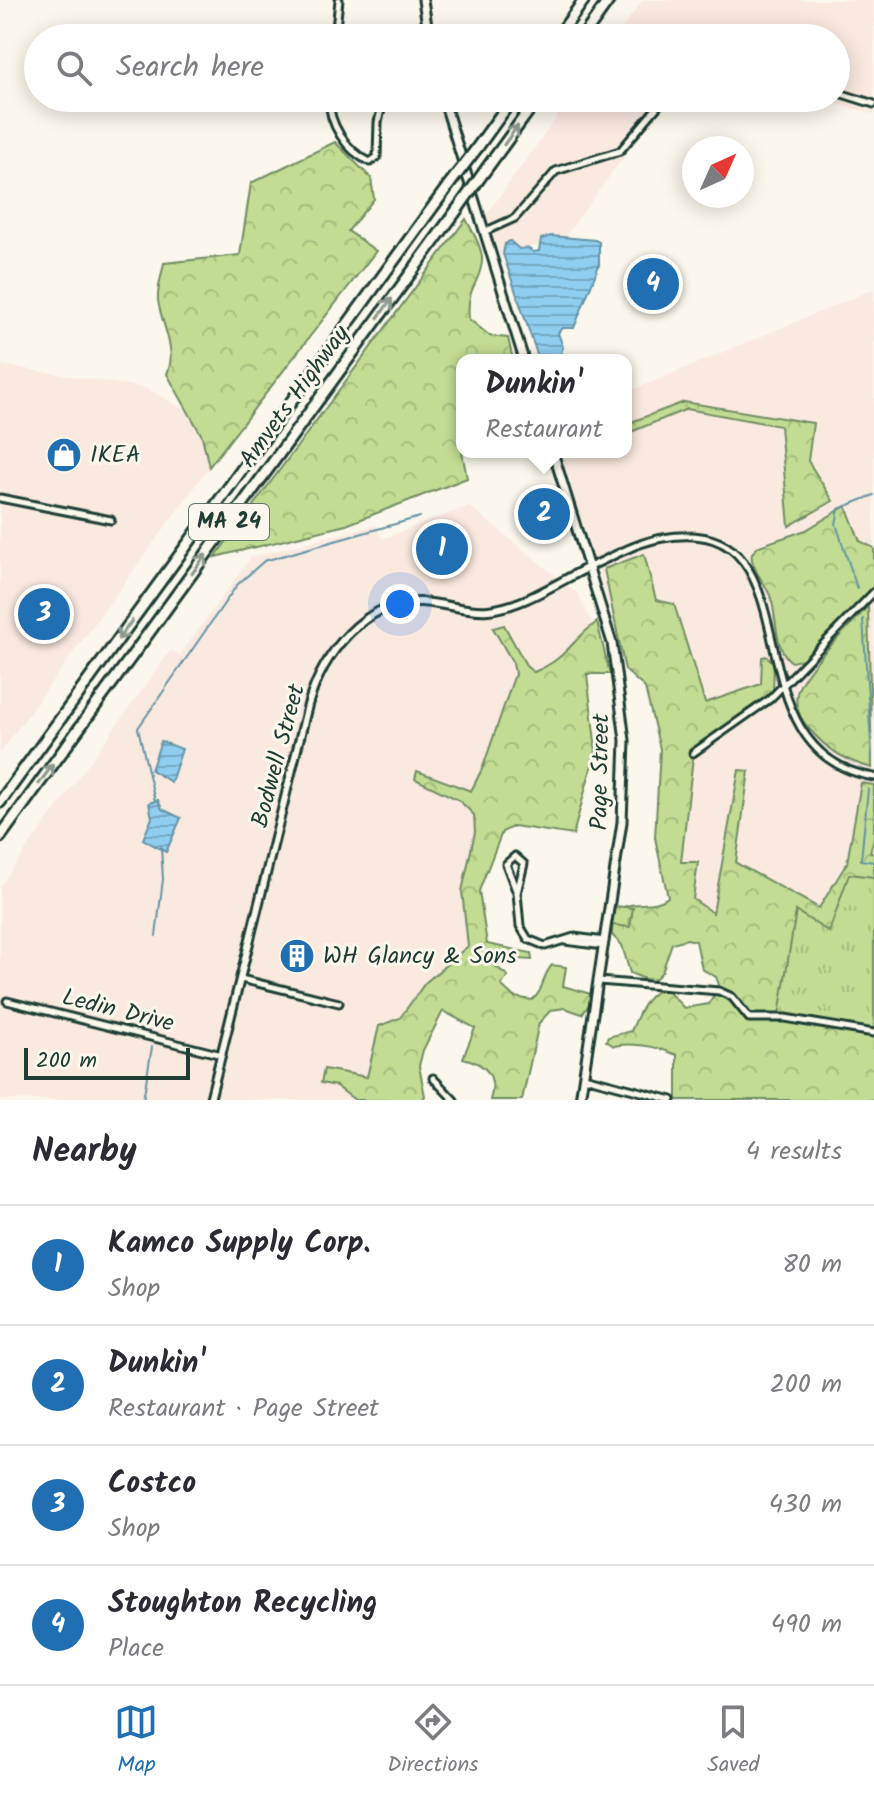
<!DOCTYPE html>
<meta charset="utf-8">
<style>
body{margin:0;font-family:Kalam,sans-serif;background:#f7f7f7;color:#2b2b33}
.compass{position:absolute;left:682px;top:136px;width:72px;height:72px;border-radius:50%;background:#fff;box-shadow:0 4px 20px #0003;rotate:45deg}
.scale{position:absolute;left:24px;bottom:20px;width:166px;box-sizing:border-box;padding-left:8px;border:4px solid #1f3d34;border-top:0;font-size:22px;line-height:28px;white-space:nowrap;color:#1f3d34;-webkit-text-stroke:6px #fbf7ec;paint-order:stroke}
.you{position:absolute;left:400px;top:604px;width:28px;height:28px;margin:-20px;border:6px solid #fff;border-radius:50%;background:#1a73e8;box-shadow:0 0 0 12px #1a73e833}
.badge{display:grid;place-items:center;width:52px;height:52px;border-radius:50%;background:#1f6fb2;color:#fff;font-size:26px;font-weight:700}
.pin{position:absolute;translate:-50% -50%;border:4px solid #fff;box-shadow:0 2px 8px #0006}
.popup{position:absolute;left:456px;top:354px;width:176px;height:104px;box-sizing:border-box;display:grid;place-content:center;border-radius:16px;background:#fff;filter:drop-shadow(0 2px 6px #0005);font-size:26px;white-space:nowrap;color:#7c7c81}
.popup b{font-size:30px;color:#2b2b33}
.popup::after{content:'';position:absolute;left:50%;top:100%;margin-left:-16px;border:16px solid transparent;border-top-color:#fff}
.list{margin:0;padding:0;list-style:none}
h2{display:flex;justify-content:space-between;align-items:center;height:104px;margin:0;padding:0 32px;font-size:34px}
h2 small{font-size:26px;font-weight:400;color:#7c7c81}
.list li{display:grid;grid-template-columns:52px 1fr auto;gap:24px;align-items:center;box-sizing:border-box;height:120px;padding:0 32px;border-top:2px solid #e1e1e2}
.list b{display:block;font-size:30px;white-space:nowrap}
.list p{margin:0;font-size:26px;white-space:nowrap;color:#7c7c81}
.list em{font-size:26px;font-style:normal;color:#7c7c81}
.icon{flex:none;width:44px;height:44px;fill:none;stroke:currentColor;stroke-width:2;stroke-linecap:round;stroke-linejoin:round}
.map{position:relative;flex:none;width:874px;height:1100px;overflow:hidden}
.search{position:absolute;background:#fff;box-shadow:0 4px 20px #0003;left:24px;right:24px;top:24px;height:88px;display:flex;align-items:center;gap:20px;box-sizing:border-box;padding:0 28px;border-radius:44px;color:#7c7c81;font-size:30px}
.sheet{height:584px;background:#fff}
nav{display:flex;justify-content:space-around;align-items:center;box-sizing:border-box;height:112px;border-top:2px solid #e1e1e2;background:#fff;font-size:22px;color:#7c7c81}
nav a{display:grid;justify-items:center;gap:4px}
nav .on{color:#1f6fb2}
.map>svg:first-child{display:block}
.built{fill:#fae9df;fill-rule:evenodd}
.forest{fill:url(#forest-crowns);stroke:#708c64;stroke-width:2}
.cemetery{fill:url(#cemetery-stones);stroke:#708c64;stroke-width:2}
.park{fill:url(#park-tufts);stroke:#708c64;stroke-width:2}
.water{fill:url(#water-rules);stroke:#6294a5;stroke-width:2}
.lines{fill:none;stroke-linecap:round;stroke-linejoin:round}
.stream{stroke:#6294a5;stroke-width:2}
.minor-casing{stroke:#1f3d34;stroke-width:11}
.tertiary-casing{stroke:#1f3d34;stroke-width:12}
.secondary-casing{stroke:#1f3d34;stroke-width:13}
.motorway-casing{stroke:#1f3d34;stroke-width:15}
.minor{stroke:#fbf7ec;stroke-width:5}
.tertiary{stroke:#fbf7ec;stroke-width:6}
.secondary{stroke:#fbf7ec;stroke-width:7}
.motorway{stroke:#fbf7ec;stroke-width:9}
.motorway-bridge-casing{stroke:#1f3d34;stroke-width:15;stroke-linecap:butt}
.motorway-bridge{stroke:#fbf7ec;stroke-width:9}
.oneway{stroke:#8d9a90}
.labels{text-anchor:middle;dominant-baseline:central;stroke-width:6;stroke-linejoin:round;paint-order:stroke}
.shield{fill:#fbf7ec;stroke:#61756b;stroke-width:2}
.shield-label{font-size:22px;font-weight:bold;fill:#1f3d34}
.street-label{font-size:24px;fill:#1f3d34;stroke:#fbf7ec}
.poi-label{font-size:24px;fill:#1f3d34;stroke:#fbf7ec;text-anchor:start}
</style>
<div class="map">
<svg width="874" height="1100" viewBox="0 0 874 1100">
<defs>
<pattern id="forest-crowns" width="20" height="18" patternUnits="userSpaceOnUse" patternTransform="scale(2)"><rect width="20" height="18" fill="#c2dc93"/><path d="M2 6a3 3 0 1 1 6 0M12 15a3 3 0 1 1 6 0" fill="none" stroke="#a6be7f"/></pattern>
<pattern id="cemetery-stones" width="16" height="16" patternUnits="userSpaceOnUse" patternTransform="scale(2)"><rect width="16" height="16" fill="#c2dc93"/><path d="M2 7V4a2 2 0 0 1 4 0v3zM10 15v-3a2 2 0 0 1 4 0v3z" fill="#a6be7f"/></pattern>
<pattern id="park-tufts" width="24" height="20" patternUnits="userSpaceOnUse" patternTransform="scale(2)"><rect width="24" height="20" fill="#c2dc93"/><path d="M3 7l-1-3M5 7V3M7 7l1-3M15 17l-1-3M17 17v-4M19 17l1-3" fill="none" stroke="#a6be7f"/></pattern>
<pattern id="water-rules" width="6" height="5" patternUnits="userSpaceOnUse" patternTransform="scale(2)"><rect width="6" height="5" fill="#8fcef0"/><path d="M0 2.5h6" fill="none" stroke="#74a8c3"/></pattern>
</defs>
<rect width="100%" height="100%" fill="#fbf7ec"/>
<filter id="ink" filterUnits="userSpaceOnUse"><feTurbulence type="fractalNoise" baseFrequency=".0125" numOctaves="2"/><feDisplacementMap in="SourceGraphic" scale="16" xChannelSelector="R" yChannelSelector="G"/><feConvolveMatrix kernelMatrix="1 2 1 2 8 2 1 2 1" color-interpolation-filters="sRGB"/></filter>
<g filter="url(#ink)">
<path class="built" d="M 643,0 L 874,0 L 874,114 L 814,98 L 836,98 L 836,38 L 615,38 Z
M 571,98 L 673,98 L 665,100 L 565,237 L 500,257 L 486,215 Z
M 874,289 L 874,548 L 860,541 L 846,506 L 806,530 L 755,549 L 751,558 L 770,595 L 777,629 L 803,659 L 874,586 L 874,877 L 830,932 L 745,932 L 684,922 L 674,872 L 661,608 L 614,623 L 563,459 L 581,452 L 626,452 L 626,434 L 687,409 L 781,426 L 789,525 L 808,516 L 833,500 L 808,461 L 813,423 L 685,402 L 626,424 L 626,393 ZM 868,607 L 871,768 L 846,759 L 827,747 L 803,722 L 796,701 Z
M 0,365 L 146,388 L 187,411 L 205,444 L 209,467 L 0,753 Z
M 469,506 L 578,594 L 598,635 L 553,686 L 477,890 L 488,946 L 377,1100 L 0,1100 L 0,886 L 171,650 L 180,655 L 251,557 L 376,525 L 382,539 Z"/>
<path class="forest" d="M 335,142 L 371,178 L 374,199 L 348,231 L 376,251 L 209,467 L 202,436 L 167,374 C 178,349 161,325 158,300 C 157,289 162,274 164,263 L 240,255 L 251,183 Z
M 466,219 C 472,231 483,248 482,262 C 479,286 466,286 469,319 L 490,336 L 508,338 L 513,360 L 462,360 L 462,452 L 467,478 L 346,525 L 215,557 Z
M 684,402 L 813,423 L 808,461 L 833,501 L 789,526 L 780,426 L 687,409 L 626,434 L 626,424 Z
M 846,506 L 860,541 L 874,548 L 874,586 L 803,659 L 792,662 C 774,651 777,616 771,598 C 766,583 749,567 752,553 L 759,546 L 806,530 Z
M 644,554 L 656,600 L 674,604 L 705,703 L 761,684 L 762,657 L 766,656 L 774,663 L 773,692 L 693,757 L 681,862 L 698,862 L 693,899 L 713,913 L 739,770 L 749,771 L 736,863 L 819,908 L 847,863 L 861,783 L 874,785 L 874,838 L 870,852 L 874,854 L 874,1100 L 677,1100 L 677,1055 C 656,1046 636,1042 614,1046 L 606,1041 L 608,1037 L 631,1031 C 639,1014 645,993 665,988 L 684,1008 L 709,1004 L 719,985 L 716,977 L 702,969 L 696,941 L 687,939 L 672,943 L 662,972 L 652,982 L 630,973 L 622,945 L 612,935 C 612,888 646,914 668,897 L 655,838 L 660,749 L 645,688 L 625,670 L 604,569 Z
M 868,606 L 872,768 C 848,762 829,751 813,733 C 803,723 794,709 797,694 C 801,671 851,626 868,606 Z
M 597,622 L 610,674 L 587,674 L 596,750 L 573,835 L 514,826 L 502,832 L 479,891 L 487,944 L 531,953 L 532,960 L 505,958 L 494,965 L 508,976 L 501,985 L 514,997 L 532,1000 C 545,990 541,977 552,965 L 566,967 L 563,986 L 591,994 L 591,1002 L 582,1014 L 565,1008 L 551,1010 L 539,1023 L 522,1100 L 490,1100 C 498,1076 485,1063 463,1058 L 475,1028 L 443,1011 L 423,1050 L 419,1066 L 425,1096 L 422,1100 L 355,1100 L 336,1086 L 321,1083 L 324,1069 L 367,1077 L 379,1026 L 400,1018 L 425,983 L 468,946 L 462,891 L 475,832 L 474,815 L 459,800 L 415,779 L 417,771 L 471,791 L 483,767 L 515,674 L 513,663 L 493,628 L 504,625 L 527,667 L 534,672 C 568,658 569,642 597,622 Z"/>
<path class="cemetery" d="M 615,906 L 633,908 L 630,927 L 612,925 Z"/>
<path class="park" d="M 849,874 L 874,877 L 874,1030 L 779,1015 L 796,911 L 829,932 Z"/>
<path class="water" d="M 551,236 L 595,240 L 599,242 L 599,265 L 574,328 L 562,328 L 558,333 L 563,347 L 559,360 L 539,360 L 503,254 L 505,244 L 510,241 L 519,249 L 527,248 L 534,252 L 539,251 L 541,239 Z
M 161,741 L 182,749 L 171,782 L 151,770 Z
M 158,800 L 162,809 L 181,818 L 166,852 L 143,839 L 152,818 L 149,803 Z"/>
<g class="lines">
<path class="stream" d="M 857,588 L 836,524 L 839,509 L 874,495
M 863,619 L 872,759
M 868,789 L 861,860 L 874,862
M 155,801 L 138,728 L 237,585 L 264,561 L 420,517
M 156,936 L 163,879 L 161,847
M 143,1100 L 152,1047"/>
<defs>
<path id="minor" d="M 335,38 L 339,0
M 396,38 L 397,29 L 427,30
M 836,92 L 874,104
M 329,98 C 329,124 346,151 370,162 L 377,157 L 378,122 L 384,98
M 484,232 L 515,218 L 556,171 L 620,151 L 665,98
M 0,498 L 111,520
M 589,567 C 612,557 637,542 663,538 C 823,510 722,752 874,777
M 693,753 L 770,699 L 874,592
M 517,893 L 506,864 L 515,856 L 524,864 L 517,893 L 520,926 L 528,939 L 545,946 L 574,937 L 605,941
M 565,941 L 604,946
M 241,979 L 339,1003
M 599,981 L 719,991 L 732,997 L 749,1018 L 785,1018 L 874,1033
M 7,1001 L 222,1055
M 584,1077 L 672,1100
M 433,1078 L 454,1100"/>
<path id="tertiary" d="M 210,1100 L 308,705 C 323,654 364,600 421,602 C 444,603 466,612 488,610 C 522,607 558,582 589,567"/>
<path id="secondary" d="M 423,0 L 429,38
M 443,98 L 524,360
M 553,452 L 612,643 L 625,740 L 622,822 L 580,1100"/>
<path id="motorway" d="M 557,38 L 584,0
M 582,38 L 609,0
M 477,148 L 513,98
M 484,172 L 538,98
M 0,802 L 451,182
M 0,837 L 459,207"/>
</defs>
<use href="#minor" class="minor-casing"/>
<use href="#tertiary" class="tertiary-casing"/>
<use href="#secondary" class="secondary-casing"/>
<use href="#motorway" class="motorway-casing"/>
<use href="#minor" class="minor"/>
<use href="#tertiary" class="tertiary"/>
<use href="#secondary" class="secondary"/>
<use href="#motorway" class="motorway"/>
<defs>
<path id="motorway-bridge" d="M 451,182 L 477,148
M 459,207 L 484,172"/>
</defs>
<use href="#motorway-bridge" class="motorway-bridge-casing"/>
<use href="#motorway-bridge" class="motorway-bridge"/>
</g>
<defs><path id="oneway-shaft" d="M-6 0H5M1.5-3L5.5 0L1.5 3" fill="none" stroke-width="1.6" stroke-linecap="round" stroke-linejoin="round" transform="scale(2)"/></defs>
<g class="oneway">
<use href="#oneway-shaft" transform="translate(511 135) rotate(-54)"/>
<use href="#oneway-shaft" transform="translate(385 308) rotate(-54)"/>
<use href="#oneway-shaft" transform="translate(199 564) rotate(-54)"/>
<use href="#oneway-shaft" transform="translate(125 630) rotate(126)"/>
<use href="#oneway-shaft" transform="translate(46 774) rotate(-54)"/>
</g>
</g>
<defs>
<symbol id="shop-disc" viewBox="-11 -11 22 22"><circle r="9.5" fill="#1f6fb2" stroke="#fbf7ec"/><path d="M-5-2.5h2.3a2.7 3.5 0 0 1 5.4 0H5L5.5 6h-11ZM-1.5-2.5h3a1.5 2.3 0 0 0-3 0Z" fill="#fff"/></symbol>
<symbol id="building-disc" viewBox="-11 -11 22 22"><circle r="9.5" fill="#1f6fb2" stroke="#fbf7ec"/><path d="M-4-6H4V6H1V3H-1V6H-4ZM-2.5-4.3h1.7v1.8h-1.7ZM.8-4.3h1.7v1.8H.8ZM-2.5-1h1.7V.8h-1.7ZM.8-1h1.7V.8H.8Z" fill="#fff"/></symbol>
</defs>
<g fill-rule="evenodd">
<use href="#shop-disc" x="44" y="435" width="40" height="40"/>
<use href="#building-disc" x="277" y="936" width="40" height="40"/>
</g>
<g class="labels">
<rect class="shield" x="189" y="504" width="80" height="36" rx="6"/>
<g class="shield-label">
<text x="229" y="522">MA 24</text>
</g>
<g class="street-label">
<text transform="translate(295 397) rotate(-54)">Amvets Highway</text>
<text transform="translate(279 756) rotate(-75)">Bodwell Street</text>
<text transform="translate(601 772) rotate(-89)">Page Street</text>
<text transform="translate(118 1011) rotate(14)">Ledin Drive</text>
</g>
<g class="poi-label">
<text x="90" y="455">IKEA</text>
<text x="323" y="956">WH Glancy &amp; Sons</text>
</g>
</g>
</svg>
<svg class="compass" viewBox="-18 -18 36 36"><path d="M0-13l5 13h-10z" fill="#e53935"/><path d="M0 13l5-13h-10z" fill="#7c7c81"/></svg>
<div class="scale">200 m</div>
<div class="you"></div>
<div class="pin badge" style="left:442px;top:549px">1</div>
<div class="pin badge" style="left:544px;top:514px">2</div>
<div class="popup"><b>Dunkin'</b>Restaurant</div>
<div class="pin badge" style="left:44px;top:614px">3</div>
<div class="pin badge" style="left:653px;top:284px">4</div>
<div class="search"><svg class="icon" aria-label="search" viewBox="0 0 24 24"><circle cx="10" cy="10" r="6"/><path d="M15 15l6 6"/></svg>Search here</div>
</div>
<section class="sheet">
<h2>Nearby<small>4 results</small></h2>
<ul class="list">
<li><span class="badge">1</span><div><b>Kamco Supply Corp.</b><p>Shop</p></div><em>80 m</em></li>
<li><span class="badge">2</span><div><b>Dunkin'</b><p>Restaurant · Page Street</p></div><em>200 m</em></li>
<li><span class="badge">3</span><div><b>Costco</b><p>Shop</p></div><em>430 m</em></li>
<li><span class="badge">4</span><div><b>Stoughton Recycling</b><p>Place</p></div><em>490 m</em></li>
</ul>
</section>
<nav>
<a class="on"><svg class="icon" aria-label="map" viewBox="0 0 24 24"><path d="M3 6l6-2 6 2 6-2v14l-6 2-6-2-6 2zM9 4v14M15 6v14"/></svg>Map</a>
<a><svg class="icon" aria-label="directions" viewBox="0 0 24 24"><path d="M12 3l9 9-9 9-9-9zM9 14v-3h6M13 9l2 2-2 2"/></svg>Directions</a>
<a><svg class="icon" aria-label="saved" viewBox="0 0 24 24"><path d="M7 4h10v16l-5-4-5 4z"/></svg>Saved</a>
</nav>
